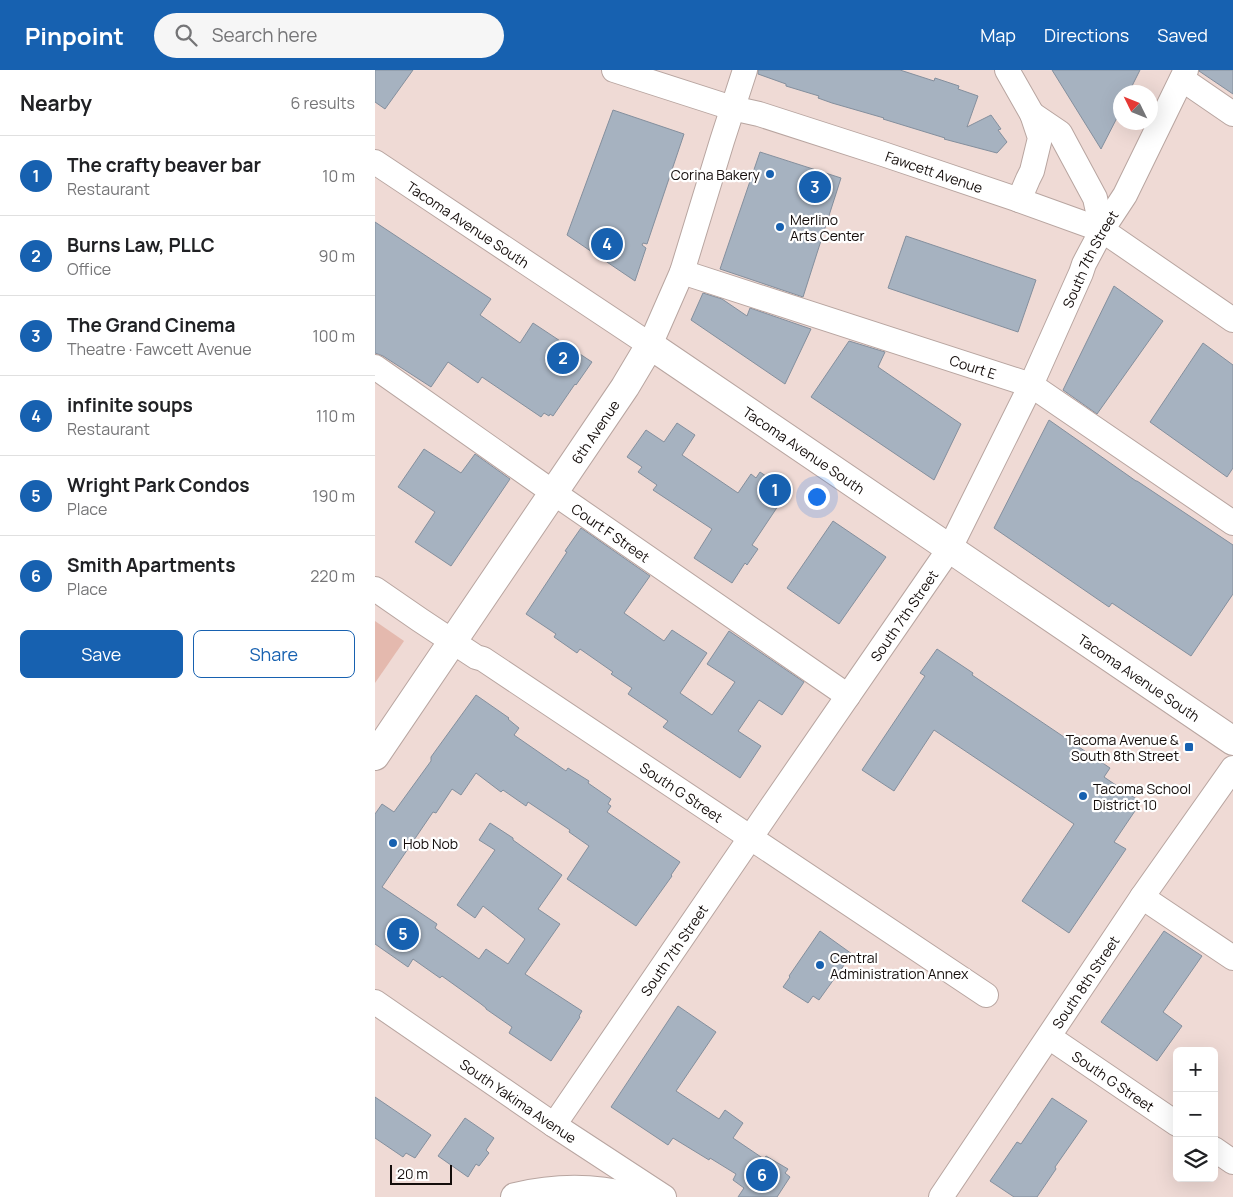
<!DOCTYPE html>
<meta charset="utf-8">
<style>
body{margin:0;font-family:Manrope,sans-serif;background:#f6f6f6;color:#202124}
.controls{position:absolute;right:15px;bottom:15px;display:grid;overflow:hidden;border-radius:8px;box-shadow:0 5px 20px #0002}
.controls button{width:45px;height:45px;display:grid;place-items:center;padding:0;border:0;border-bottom:1px solid #e0e0e0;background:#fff;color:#202124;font:25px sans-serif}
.compass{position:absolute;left:738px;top:15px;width:45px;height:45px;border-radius:50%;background:#fff;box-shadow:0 5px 20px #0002;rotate:313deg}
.scale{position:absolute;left:15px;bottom:12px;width:62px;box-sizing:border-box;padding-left:5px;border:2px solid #140d0b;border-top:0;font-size:14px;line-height:18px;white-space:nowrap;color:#140d0b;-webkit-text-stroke:4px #fff;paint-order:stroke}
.you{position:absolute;left:441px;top:426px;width:18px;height:18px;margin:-12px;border:4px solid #fff;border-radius:50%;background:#1a73e8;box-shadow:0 0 0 8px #1a73e833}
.badge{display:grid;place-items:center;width:32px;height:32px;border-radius:50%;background:#1761b0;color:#fff;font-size:16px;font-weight:700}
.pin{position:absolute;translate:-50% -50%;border:2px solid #fff;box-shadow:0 1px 5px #0006}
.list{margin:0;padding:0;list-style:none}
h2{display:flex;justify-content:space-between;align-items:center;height:65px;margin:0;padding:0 20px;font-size:21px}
h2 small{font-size:16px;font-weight:400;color:#757577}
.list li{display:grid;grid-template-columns:32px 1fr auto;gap:15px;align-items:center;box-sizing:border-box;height:80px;padding:0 20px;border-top:1px solid #e0e0e0}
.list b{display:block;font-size:19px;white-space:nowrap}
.list p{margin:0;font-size:16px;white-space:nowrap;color:#757577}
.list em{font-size:16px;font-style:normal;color:#757577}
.actions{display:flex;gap:10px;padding:15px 20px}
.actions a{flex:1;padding:11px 0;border:1px solid #1761b0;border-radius:8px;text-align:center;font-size:18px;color:#1761b0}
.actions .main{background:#1761b0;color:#fff}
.icon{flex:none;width:28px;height:28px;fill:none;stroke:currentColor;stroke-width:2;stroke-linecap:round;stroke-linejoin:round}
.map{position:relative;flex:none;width:858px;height:1127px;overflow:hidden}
header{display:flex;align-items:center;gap:30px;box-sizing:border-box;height:70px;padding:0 25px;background:#1761b0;color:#fff}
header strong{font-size:24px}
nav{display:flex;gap:28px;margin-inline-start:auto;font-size:18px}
.search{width:350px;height:45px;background:#f6f6f6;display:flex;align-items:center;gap:12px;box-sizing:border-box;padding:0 18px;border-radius:28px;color:#757577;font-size:19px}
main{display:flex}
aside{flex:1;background:#fff}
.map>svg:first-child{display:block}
.green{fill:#e4b9ae}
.building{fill:#a6b2c0;stroke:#848f9d}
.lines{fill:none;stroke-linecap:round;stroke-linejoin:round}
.minor-casing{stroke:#b8a5a0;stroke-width:26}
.major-casing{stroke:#b8a5a0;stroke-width:30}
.minor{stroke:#fff;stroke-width:24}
.major{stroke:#fff;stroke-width:28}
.poi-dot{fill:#1761b0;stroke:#fff;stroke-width:2}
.labels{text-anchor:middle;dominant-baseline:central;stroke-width:4.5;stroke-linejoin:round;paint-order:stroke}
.street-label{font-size:14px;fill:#140d0b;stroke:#fff}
.poi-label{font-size:14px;fill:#140d0b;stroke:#fff;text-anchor:start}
</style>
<header>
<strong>Pinpoint</strong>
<div class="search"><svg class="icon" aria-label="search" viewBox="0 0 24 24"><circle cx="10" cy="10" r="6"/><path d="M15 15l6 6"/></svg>Search here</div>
<nav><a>Map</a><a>Directions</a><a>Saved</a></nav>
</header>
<main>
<aside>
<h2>Nearby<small>6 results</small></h2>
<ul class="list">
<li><span class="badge">1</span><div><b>The crafty beaver bar</b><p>Restaurant</p></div><em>10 m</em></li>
<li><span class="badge">2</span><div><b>Burns Law, PLLC</b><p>Office</p></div><em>90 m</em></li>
<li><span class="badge">3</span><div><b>The Grand Cinema</b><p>Theatre · Fawcett Avenue</p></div><em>100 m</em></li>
<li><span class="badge">4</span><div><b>infinite soups</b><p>Restaurant</p></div><em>110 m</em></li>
<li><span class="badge">5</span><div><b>Wright Park Condos</b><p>Place</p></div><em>190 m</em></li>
<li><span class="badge">6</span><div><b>Smith Apartments</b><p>Place</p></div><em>220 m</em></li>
</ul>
<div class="actions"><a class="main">Save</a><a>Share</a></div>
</aside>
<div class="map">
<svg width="858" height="1127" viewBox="0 0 858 1127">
<rect width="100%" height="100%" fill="#efdad5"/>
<path class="green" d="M 0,551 L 29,571 L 0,613 Z"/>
<path class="building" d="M 0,0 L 38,0 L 10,39 L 0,32 Z
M 383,0 L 525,0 L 559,11 L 560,8 L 584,16 L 583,19 L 603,26 L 592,57 L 616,45 L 626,59 L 623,60 L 632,72 L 622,83 L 569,69 L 570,68 L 508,49 L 509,48 L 457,33 L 443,28 L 444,26 L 411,16 L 411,14 L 383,4 Z
M 677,0 L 765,0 L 754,22 L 746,22 L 746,40 L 726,79 Z
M 825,0 L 858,0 L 858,24 L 824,1 Z
M 238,40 L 309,64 L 272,174 L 268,173 L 267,175 L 271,178 L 260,211 L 192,165 Z
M 385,82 L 466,108 L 428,227 L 345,199 Z
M 0,152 L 116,229 L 105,245 L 145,273 L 158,253 L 217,292 L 201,315 L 200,314 L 178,346 L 175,344 L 174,346 L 169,343 L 166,347 L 107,307 L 103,313 L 73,292 L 56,317 L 8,286 L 0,283 Z
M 531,166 L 661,210 L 643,262 L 513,218 Z
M 739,216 L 788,251 L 722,344 L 688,320 Z
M 328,223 L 347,229 L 372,246 L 375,238 L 436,259 L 410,314 L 316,250 Z
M 474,271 L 510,282 L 503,297 L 586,354 L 559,410 L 436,327 Z
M 828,273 L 858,295 L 858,398 L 852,407 L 775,352 Z
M 674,350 L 761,411 L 762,411 L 858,475 L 858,524 L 816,586 L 737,533 L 734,537 L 619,458 Z
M 302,353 L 320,365 L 307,385 L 363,423 L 376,404 L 381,408 L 385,402 L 413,421 L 377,475 L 383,479 L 372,495 L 370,493 L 357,513 L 319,488 L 337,459 L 278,420 L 282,415 L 263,402 L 267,397 L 252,387 L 271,360 L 289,372 Z
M 49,379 L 86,403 L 100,384 L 135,409 L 76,496 L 40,472 L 60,442 L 23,417 Z
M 458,451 L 511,487 L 464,554 L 412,518 Z
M 206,458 L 275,506 L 249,543 L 289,571 L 297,560 L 332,583 L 305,623 L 337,645 L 360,612 L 332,594 L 354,561 L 429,612 L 407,645 L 384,630 L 363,661 L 386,676 L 365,708 L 288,657 L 293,651 L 253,624 L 257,618 L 236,604 L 238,602 L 205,579 L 202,583 L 179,567 L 181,564 L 151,544 L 192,482 L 190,481 Z
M 562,579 L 598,603 L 597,605 L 735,698 L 729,707 L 766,732 L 739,772 L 751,779 L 694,863 L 647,831 L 699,754 L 559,660 L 519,721 L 487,700 L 550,606 L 545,603 Z
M 101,625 L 134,648 L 133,649 L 144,658 L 139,665 L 191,701 L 193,698 L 214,711 L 213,713 L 236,729 L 233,734 L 236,736 L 232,742 L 305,792 L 296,805 L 297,806 L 261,856 L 192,809 L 214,776 L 194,762 L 195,760 L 153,732 L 151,736 L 128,720 L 126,722 L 101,703 L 86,725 L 77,719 L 61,743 L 58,742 L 7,817 L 62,854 L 60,858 L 104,889 L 111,879 L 133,894 L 150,869 L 108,836 L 100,848 L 82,835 L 120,780 L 104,770 L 115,753 L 138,768 L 138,770 L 187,805 L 163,839 L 185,854 L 150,904 L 207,941 L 204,946 L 205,947 L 176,991 L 134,963 L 137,957 L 111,939 L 111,938 L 106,934 L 67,906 L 65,908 L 38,889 L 33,897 L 0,874 L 0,744 L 7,734 L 19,742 L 56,691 L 56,687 Z
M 445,861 L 477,884 L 444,930 L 438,926 L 433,933 L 408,917 L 415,907 L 414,906 Z
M 789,861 L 827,886 L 788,942 L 807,956 L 782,991 L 726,952 Z
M 303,936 L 341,962 L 301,1021 L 344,1049 L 350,1040 L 368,1053 L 358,1068 L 389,1089 L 391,1086 L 413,1099 L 410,1103 L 415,1107 L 402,1127 L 363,1127 L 369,1118 L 358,1110 L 361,1104 L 335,1088 L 334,1090 L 298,1068 L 293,1075 L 236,1037 Z
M 0,1027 L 56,1065 L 40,1088 L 31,1083 L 28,1087 L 0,1068 Z
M 677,1028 L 712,1051 L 680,1097 L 681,1099 L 662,1127 L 639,1127 L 615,1111 L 642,1072 L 646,1074 Z
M 90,1048 L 119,1068 L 111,1080 L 114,1083 L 104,1096 L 101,1094 L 93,1107 L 63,1086 Z"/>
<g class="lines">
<defs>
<g id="minor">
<path id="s1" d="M 239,0 L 357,38 L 384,44 L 508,84 L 644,130 L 727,160 L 858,250"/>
<path d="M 632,0 L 657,44 L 665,68 L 657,101 L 653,109 L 644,130"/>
<path d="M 807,9 L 858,44"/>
<path d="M 657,44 L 685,63 L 720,128 L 727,160"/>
<path id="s2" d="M 0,92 L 275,275 L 307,202 L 347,71 L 370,0"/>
<path id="s3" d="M 307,202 L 656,315 L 858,453"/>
<path id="s4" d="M 0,297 L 179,423 L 473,626"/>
<path id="s5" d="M 0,519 L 45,550 L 101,587 L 108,589 L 611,925"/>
<path d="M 767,827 L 858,888"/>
<path id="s6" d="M 0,932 L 179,1055 L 289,1127"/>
<path id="s7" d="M 674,967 L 802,1054"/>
<path id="s8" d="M 179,1055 L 395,739 L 575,478 L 656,315 L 706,203 L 709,194 L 727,160 L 750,125 L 811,0"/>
<path d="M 839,1079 L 858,1092"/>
<path id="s9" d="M 566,1127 L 767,827 L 858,698"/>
</g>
<g id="major">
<path id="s10" d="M 0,686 L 250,317 L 275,275 L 858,671"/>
<path d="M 140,1127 C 178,1118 218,1117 256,1127"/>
</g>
</defs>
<use href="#minor" class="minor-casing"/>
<use href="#major" class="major-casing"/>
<use href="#minor" class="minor"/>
<use href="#major" class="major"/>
</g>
<g class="poi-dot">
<circle cx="395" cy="104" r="5"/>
<circle cx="405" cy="157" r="5"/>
<rect x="809" y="672" width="10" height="10" rx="2.5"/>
<circle cx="708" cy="726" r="5"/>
<circle cx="18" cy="773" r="5"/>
<circle cx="445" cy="895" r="5"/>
</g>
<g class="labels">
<g class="street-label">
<text stroke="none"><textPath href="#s1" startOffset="336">Fawcett Avenue</textPath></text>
<text stroke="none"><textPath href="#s2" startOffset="112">Tacoma Avenue South</textPath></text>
<text stroke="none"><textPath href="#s8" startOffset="1021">South 7th Street</textPath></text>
<text stroke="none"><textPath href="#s3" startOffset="306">Court E</textPath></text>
<text stroke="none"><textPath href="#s10" startOffset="392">6th Avenue</textPath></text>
<text stroke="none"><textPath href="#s10" startOffset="681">Tacoma Avenue South</textPath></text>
<text stroke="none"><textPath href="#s4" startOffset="288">Court F Street</textPath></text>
<text stroke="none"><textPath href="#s8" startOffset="618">South 7th Street</textPath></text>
<text stroke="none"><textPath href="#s10" startOffset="1086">Tacoma Avenue South</textPath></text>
<text stroke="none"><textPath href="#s5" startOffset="368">South G Street</textPath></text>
<text stroke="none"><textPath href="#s8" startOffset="212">South 7th Street</textPath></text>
<text stroke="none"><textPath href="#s9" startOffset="259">South 8th Street</textPath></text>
<text stroke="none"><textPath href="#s7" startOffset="78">South G Street</textPath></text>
<text stroke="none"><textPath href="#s6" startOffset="174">South Yakima Avenue</textPath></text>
</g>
<g class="poi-label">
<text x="385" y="104" text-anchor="end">Corina Bakery</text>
<text x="415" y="149">Merlino<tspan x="415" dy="16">Arts Center</tspan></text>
<text x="804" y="669" text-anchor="end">Tacoma Avenue &amp;<tspan x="804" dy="16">South 8th Street</tspan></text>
<text x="718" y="718">Tacoma School<tspan x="718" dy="16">District 10</tspan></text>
<text x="28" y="773">Hob Nob</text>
<text x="455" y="887">Central<tspan x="455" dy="16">Administration Annex</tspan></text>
</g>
</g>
</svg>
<div class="controls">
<button>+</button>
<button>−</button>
<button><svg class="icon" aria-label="layers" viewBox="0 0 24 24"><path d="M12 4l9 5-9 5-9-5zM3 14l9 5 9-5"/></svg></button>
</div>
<svg class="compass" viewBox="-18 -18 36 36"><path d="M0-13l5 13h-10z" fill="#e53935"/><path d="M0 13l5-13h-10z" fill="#757577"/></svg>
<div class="scale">20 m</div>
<div class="you"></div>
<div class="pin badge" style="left:400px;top:420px">1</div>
<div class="pin badge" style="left:188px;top:288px">2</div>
<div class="pin badge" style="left:440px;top:117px">3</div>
<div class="pin badge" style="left:232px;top:174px">4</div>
<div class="pin badge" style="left:28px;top:864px">5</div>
<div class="pin badge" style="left:387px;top:1105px">6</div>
</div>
</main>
